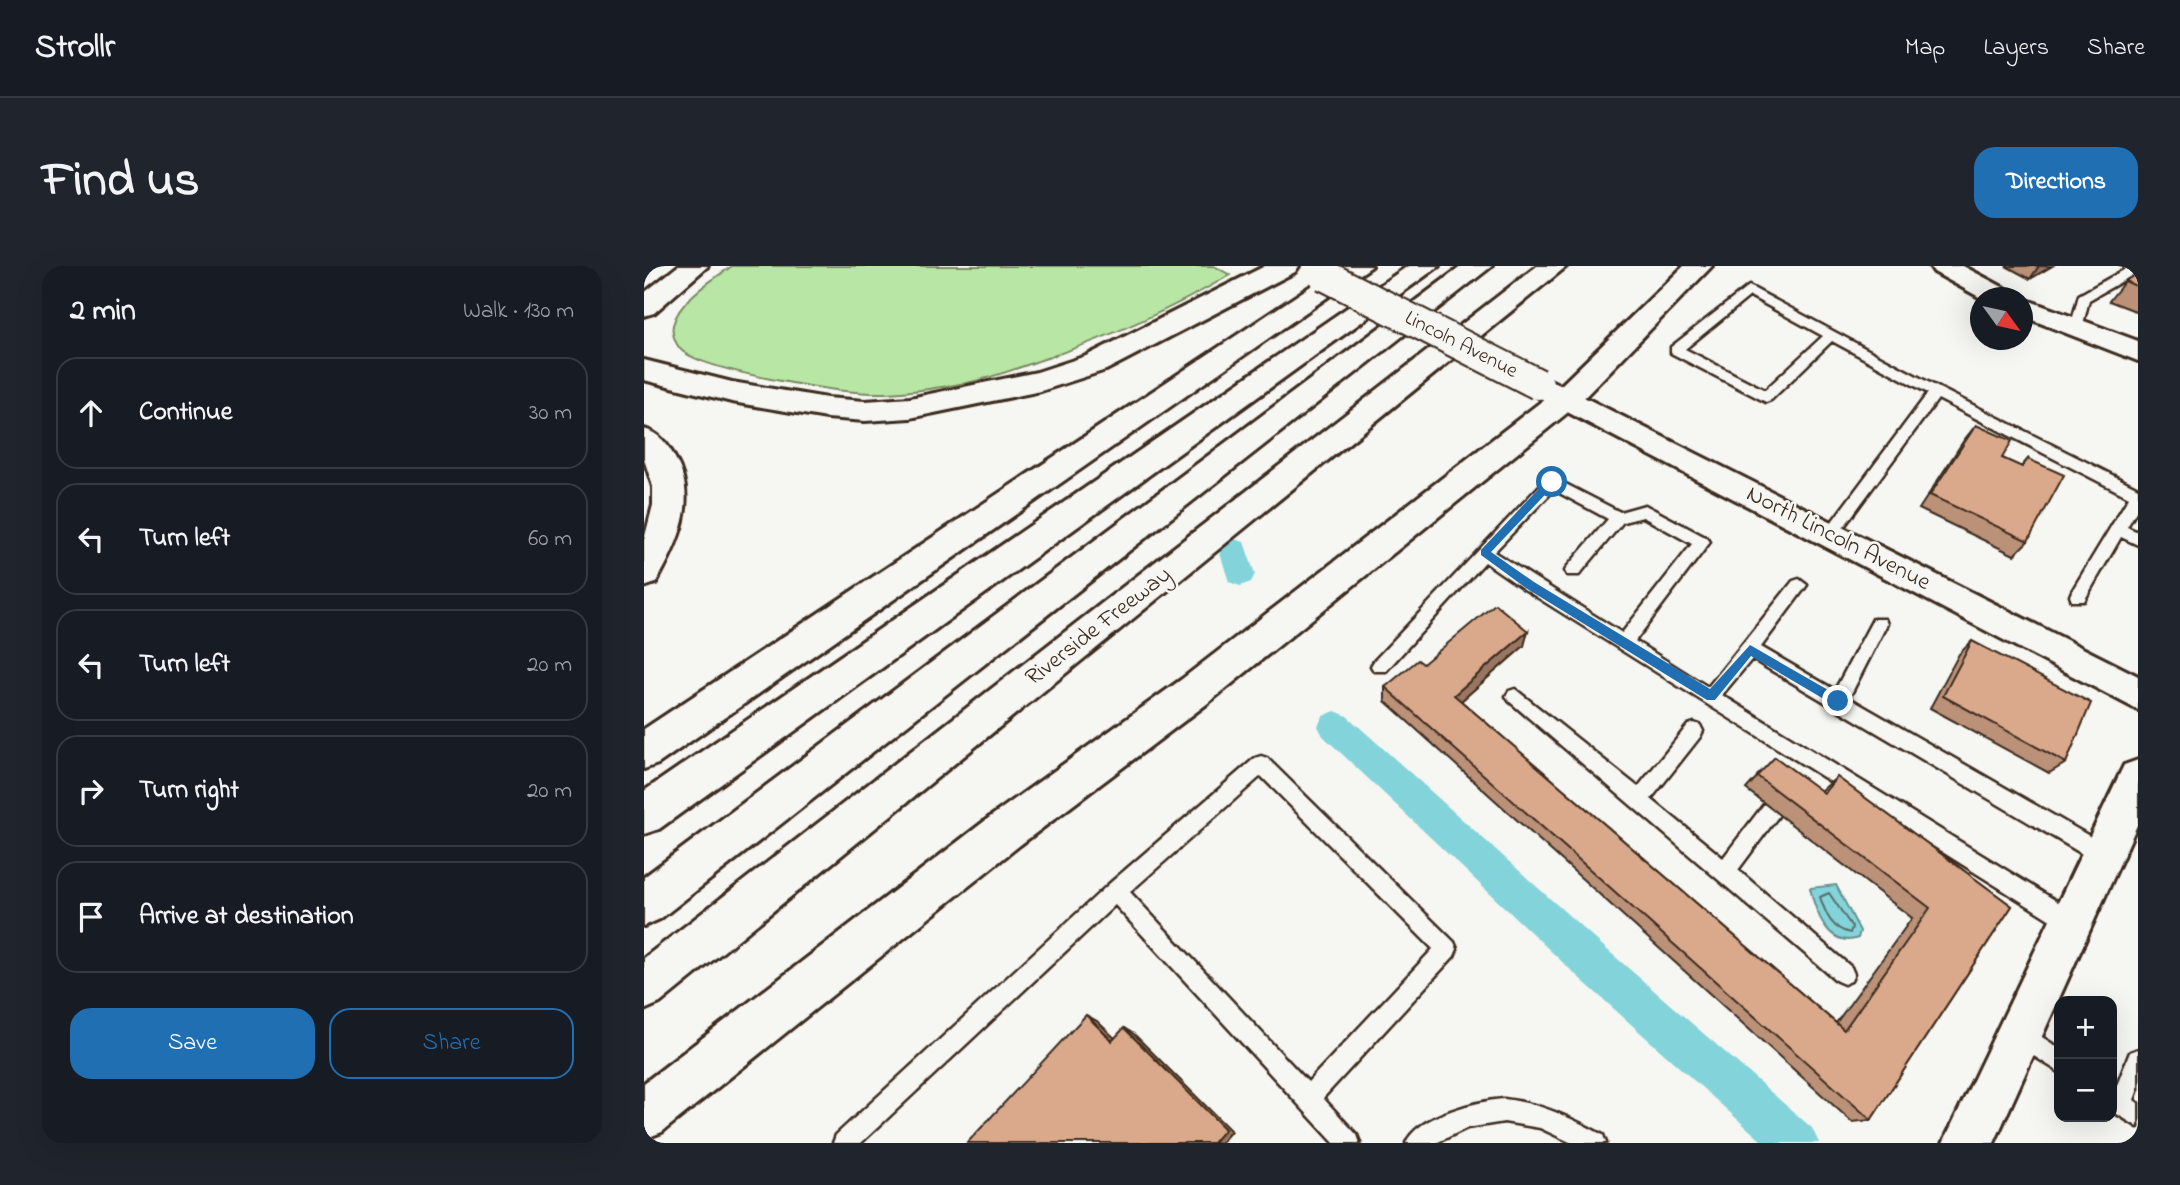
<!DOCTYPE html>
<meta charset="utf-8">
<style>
body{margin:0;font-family:"Indie Flower",sans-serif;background:#20242c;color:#f1f3f6}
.controls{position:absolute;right:21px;bottom:21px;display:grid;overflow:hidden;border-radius:14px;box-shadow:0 7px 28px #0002}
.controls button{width:63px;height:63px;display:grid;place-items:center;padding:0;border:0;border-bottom:2px solid #363941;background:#171b24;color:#f1f3f6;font:35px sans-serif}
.compass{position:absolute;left:1326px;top:21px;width:63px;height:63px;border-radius:50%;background:#171b24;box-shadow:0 7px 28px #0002;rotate:123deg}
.stop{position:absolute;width:21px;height:21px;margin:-16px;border:5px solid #1f6fb2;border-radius:50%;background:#fff}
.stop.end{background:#1f6fb2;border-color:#fff;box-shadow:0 2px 7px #0008}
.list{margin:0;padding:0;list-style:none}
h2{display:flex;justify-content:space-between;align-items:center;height:91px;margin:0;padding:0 28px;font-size:30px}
h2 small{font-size:23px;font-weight:400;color:#9ea1a6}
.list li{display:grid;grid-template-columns:46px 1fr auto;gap:21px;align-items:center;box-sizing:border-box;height:112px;margin:0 14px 14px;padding:0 14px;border:2px solid #363941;border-radius:21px}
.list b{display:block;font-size:26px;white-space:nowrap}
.list em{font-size:23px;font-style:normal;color:#9ea1a6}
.actions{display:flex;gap:14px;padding:21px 28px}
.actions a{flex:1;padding:16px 0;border:2px solid #1f6fb2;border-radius:21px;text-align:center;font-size:24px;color:#1f6fb2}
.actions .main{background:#1f6fb2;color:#fff}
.icon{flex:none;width:38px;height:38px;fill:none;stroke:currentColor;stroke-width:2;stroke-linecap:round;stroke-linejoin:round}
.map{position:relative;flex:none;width:1494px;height:877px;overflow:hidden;border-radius:21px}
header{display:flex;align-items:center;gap:42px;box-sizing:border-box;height:98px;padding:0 35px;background:#171b24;border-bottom:2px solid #363941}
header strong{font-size:33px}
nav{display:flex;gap:38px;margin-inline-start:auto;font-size:24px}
.intro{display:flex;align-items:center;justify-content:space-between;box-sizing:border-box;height:168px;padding:0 42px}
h1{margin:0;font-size:49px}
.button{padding:18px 32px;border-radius:21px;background:#1f6fb2;color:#fff;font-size:24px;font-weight:700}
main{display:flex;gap:42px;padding:0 42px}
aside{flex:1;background:#171b24;border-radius:21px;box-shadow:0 7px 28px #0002}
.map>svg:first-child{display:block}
.green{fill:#b8e6a4;stroke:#7a8861;stroke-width:2}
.water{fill:#83d4da;stroke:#66908f;stroke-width:2}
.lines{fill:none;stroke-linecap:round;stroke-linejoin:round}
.shore{stroke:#586e69;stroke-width:2}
.canal{fill:#83d4da;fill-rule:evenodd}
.lane-casing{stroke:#3b2a1e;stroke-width:5}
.secondary-casing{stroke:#3b2a1e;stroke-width:6}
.highway-casing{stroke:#3b2a1e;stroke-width:6}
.lane{fill:#f6f6f2;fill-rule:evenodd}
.secondary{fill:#f6f6f2;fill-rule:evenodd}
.highway{fill:#f6f6f2;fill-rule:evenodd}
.secondary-bridge-casing{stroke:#3b2a1e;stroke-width:34;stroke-linecap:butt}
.secondary-bridge{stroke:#f6f6f2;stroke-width:30}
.wall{fill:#bb9178;stroke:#3b2a1e;stroke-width:2}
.shaded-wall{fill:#997662;stroke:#3b2a1e;stroke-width:2}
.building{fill:#daa98c;stroke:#3b2a1e;stroke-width:2}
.route{fill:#1f6fb2}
.labels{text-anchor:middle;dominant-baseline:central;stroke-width:5;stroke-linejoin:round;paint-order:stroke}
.far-street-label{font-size:21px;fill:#3b2a1e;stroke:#f6f6f2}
.street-label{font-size:24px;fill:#3b2a1e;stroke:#f6f6f2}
</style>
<header>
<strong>Strollr</strong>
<nav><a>Map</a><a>Layers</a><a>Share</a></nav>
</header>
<div class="intro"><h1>Find us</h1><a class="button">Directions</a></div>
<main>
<aside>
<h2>2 min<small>Walk · 130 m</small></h2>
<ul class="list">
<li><svg class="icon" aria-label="ahead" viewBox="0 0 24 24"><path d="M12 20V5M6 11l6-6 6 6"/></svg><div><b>Continue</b></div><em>30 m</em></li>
<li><svg class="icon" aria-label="left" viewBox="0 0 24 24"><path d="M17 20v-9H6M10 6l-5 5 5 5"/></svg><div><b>Turn left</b></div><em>60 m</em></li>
<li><svg class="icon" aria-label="left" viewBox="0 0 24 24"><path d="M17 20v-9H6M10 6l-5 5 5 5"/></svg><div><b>Turn left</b></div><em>20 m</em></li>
<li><svg class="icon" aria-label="right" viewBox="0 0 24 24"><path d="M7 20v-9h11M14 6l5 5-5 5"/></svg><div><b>Turn right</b></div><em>20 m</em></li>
<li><svg class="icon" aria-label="arrive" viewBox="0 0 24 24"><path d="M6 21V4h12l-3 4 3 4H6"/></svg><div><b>Arrive at destination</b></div></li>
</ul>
<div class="actions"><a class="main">Save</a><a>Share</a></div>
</aside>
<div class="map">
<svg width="1494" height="877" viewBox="0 0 1494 877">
<rect width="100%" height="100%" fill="#f6f6f2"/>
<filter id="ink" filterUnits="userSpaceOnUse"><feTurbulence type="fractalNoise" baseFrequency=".0143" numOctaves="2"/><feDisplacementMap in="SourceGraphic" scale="14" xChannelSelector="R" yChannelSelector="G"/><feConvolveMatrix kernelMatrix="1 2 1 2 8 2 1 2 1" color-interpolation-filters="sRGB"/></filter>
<g filter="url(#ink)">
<path class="green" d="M 88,0 L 570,0 L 586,9 C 526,44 468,70 403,92 C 376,101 349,112 322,117 C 291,122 258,128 227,127 C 190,126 69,106 41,87 C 33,82 27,69 29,59 C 35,34 68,14 88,0 Z"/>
<path class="water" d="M 1192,619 L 1216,665 L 1214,672 C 1184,683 1171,644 1166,622 Z"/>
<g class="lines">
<path class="shore" d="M 1185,627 L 1208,661 L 1206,667 C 1187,663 1182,648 1176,631 Z"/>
<path class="canal" d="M 590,273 L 600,276 L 611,308 L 607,316 L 596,320 L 585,316 L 575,284 L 580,276 Z
M 691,445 L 703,450 L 960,681 L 1168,862 L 1175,877 L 1120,877 L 932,709 L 679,470 L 674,460 L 679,450 Z"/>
<defs>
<path id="lane" d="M 1487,0 L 1494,0 L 1494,6 L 1445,34 L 1438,62 L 1432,66 L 1427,65 L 1426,62 L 1435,29 Z
M 1105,20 L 1297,123 L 1494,222 L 1494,242 L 1483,261 L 1494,266 L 1494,279 L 1477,271 L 1440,335 L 1428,335 L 1426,330 L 1428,325 L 1485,231 L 1294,133 L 1191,273 L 1181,273 L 1178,269 L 1181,265 L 1284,127 L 1188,75 L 1127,134 L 1122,136 L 1027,87 L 1027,81 ZM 1106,30 L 1179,70 L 1121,124 L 1041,83 Z
M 908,211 L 976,246 L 1001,239 L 1063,272 L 1066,276 L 1063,280 L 991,375 L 1064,421 L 1149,315 L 1155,313 L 1163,319 L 1117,381 L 1191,424 L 1229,353 L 1241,353 L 1243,358 L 1205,432 L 1466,582 L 1469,589 L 1466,596 L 1459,598 L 1452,596 L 1108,393 L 1078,429 L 1435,649 L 1438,656 L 1435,663 L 1428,666 L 1421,663 L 880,323 L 841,296 L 742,405 L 730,405 L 727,400 L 730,395 L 903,212 ZM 910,224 L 964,253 L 923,301 L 921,305 L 923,309 L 935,309 L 979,256 L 999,251 L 1048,278 L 978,367 L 850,286 Z
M 871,423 L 994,521 L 1044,459 L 1050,457 L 1056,459 L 1059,465 L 1056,471 L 1007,533 L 1079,592 L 1121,537 L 1128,534 L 1135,537 L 1137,543 L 1135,549 L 1094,604 L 1207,701 L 1210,708 L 1207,715 L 1200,718 L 1193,715 L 865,435 L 862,430 L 865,425 Z
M 617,490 L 623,492 L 810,676 L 813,683 L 810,690 L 679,832 L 713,869 L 716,877 L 690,877 L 471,639 L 217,877 L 189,877 L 192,869 L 465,618 L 611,492 ZM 617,510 L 789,683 L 664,816 L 486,626 Z
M 1376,757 L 1415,782 L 1415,806 L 1368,776 L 1365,768 L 1368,760 Z
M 1494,783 L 1494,823 L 1490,834 L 1494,837 L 1494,861 L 1468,845 L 1468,821 L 1472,822 L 1486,786 Z
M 860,833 C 896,837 927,852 959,869 L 962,877 L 928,877 L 896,862 L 860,856 L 823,862 L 792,877 L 762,877 C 773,850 833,835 860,833 Z"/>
<path id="secondary" d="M 34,0 L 64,0 L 10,47 L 0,50 L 0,27 Z
M 1286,0 L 1319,0 L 1368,26 L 1371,32 L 1337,32 L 1290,6 Z
M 1378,32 L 1494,75 L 1494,95 L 1378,50 Z
M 894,108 L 1494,410 L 1494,444 L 883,125 L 879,118 L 883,111 Z
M 1494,494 L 1494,557 L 1350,877 L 1299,877 L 1480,499 Z"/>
<path id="highway" d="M 621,0 L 655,0 L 651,6 L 462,104 L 397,125 L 266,152 L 221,155 L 183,152 L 88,136 L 0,114 L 0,94 L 88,116 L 183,132 L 221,135 L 266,132 L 393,106 L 442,90 Z
M 697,0 L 728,0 L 14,498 L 0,503 L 0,463 Z
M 764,0 L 795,0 L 15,563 L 0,568 L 0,525 Z
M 818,0 L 848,0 L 16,653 L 0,660 L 0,611 Z
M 893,0 L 923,0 L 16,737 L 0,744 L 0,692 Z
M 1040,0 L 1068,0 L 933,139 L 564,437 L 376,579 L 18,866 L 0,873 L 0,817 L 346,551 L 538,413 L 911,125 Z
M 0,163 C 15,167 24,178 31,192 C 55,234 34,278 12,317 L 0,321 L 0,274 L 9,239 L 9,221 L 0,193 Z"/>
</defs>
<use href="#lane" class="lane-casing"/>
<use href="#secondary" class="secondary-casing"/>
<use href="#highway" class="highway-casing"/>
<use href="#lane" class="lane"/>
<use href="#secondary" class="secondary"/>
<use href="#highway" class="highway"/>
<defs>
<path id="secondary-bridge" d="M 680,9 L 894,118"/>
</defs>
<use href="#secondary-bridge" class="secondary-bridge-casing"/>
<use href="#secondary-bridge" class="secondary-bridge"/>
</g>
<path class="wall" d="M 1362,0 L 1408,0 L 1386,13 Z
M 1494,7 L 1494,46 L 1465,35 L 1481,15 Z
M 1332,159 L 1358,192 L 1377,201 L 1384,193 L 1384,275 L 1370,289 L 1275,243 L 1320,174 Z
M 1328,375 L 1422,497 L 1405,507 L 1286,442 L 1315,388 Z
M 880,380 L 817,435 L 1192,757 L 1268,652 L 1102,523 L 1131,491 L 1177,525 L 1193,511 L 1368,640 L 1227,854 L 1208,856 L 741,435 L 741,421 Z"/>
<path class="shaded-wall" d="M 1395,0 L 1408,0 L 1386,13 Z
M 884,365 L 880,380 L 808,443 L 810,429 Z
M 442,749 L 453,755 L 479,780 L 468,775 Z
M 480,762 L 490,768 L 587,865 L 577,877 L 569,877 Z"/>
<path class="building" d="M 1494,7 L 1494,21 L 1481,15 Z
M 1332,159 L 1368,175 L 1358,192 L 1378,201 L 1384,193 L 1420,209 L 1384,275 L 1286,229 Z
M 851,338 L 884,365 L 810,429 L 1200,764 L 1286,642 L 1113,510 L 1131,491 L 1180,527 L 1193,511 L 1368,640 L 1227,854 L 741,421 L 774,394 L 779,398 Z
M 1328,375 L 1447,437 L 1422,497 L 1299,430 Z
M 442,749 L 468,775 L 480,762 L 581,863 L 569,877 L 323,877 Z"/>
</g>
<path class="route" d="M 904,213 L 913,216 L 847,286 L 890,316 L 1066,423 L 1106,379 L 1198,432 L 1198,439 L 1190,439 L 1107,390 L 1071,434 L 1063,434 L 882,322 L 837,289 L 837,284 Z"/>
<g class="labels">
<g class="far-street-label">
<text transform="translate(817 79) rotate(27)">Lincoln Avenue</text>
</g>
<g class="street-label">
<text transform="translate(1194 273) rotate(27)">North Lincoln Avenue</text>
<text transform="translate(455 361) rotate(-38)">Riverside Freeway</text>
</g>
</g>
</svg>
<div class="controls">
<button>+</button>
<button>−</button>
</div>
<svg class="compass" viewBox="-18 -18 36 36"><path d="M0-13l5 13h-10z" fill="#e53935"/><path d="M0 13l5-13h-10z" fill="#9ea1a6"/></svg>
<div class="stop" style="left:908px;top:216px"></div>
<div class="stop end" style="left:1194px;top:435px"></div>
</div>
</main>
